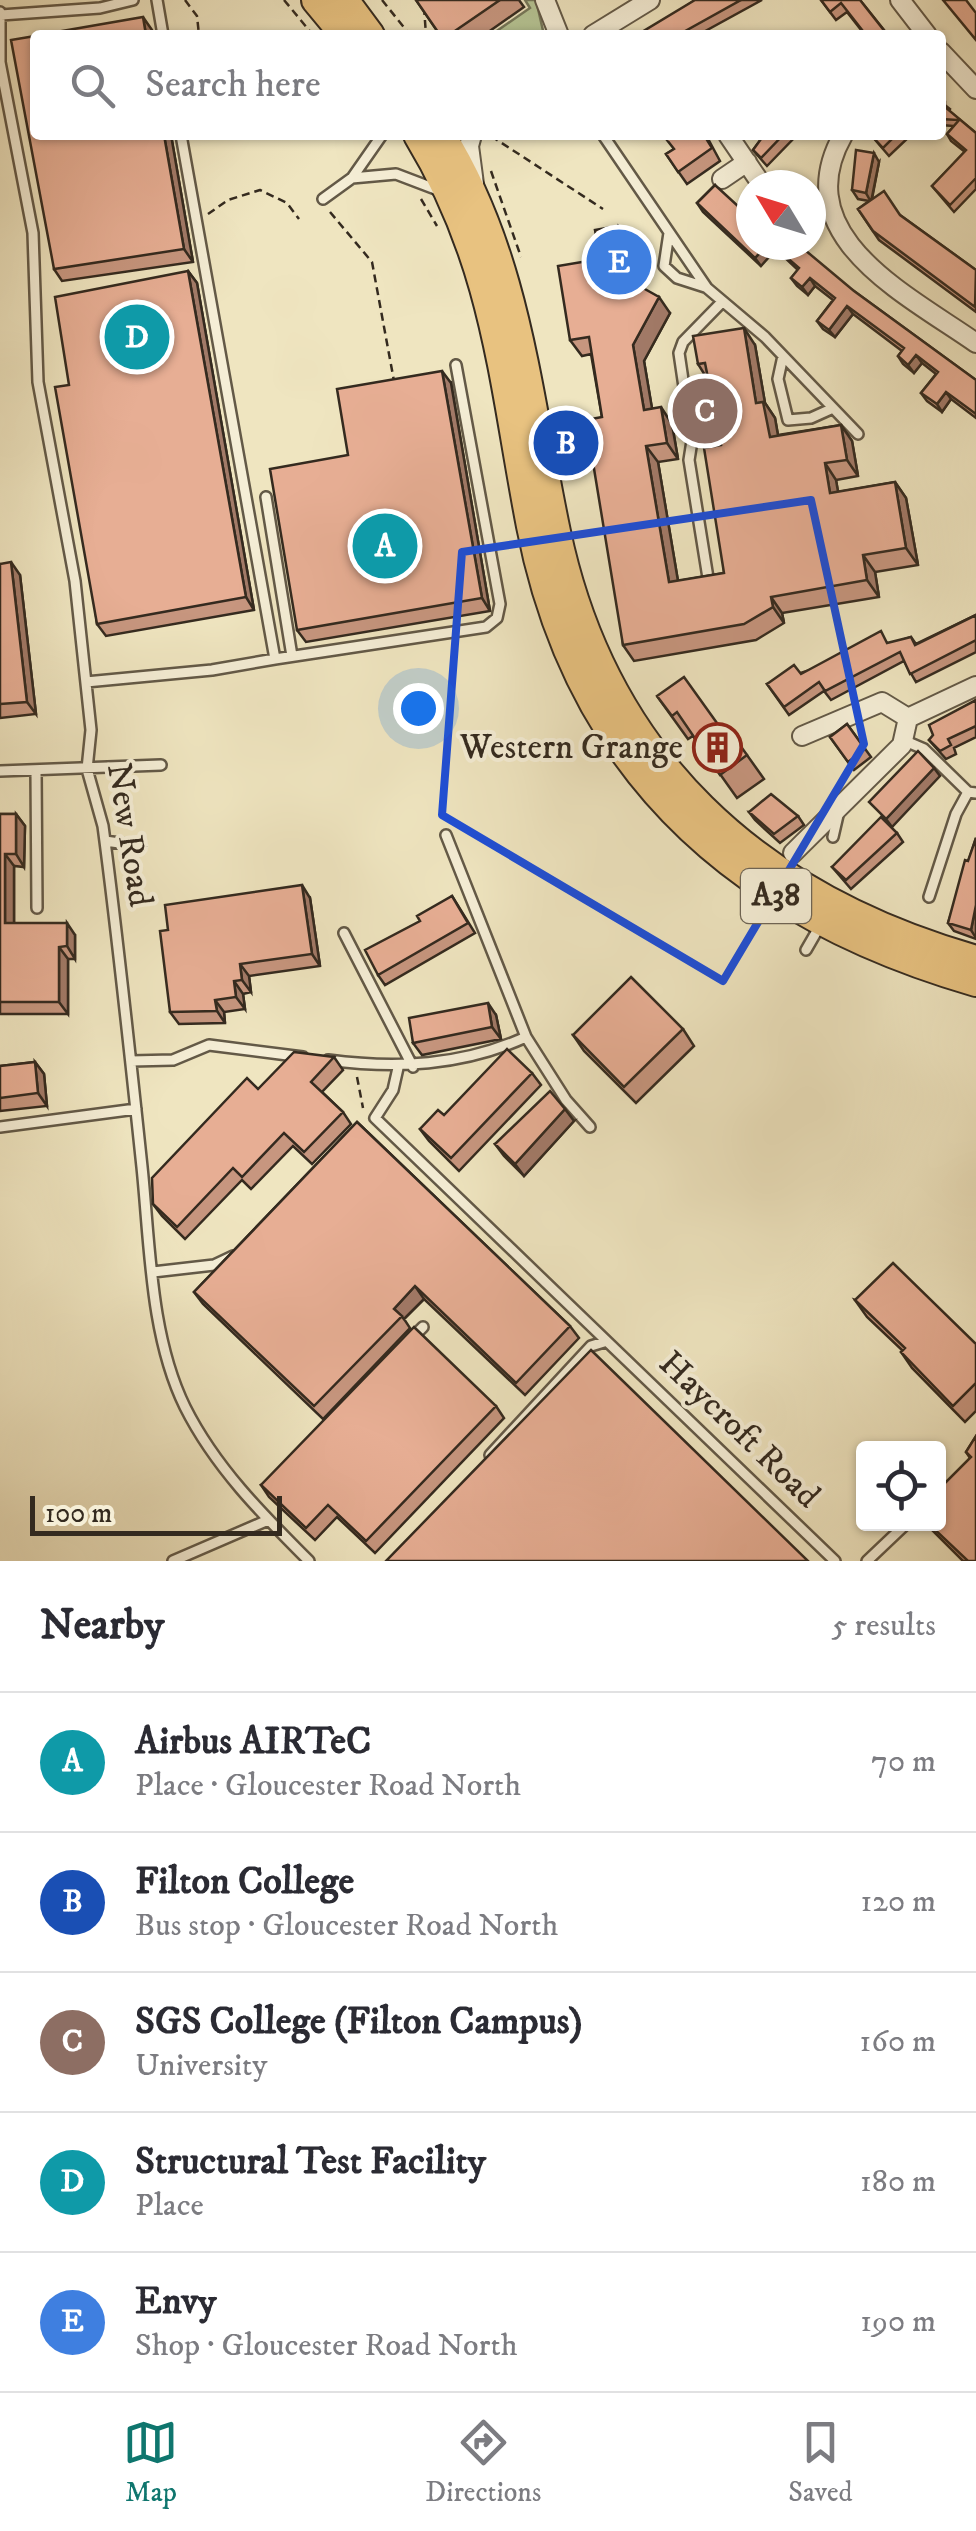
<!DOCTYPE html>
<meta charset="utf-8">
<style>
body{margin:0;font-family:"IM FELL DW Pica",serif;background:#f7f7f7;color:#2b2b33}
.controls{position:absolute;right:30px;bottom:30px;display:grid;overflow:hidden;border-radius:10px;box-shadow:0 2px 8px #0004}
.controls button{width:90px;height:90px;display:grid;place-items:center;padding:0;border:0;border-bottom:2px solid #e1e1e2;background:#fff;color:#2b2b33;font:50px sans-serif}
.compass{position:absolute;left:736px;top:170px;width:90px;height:90px;border-radius:50%;background:#fff;box-shadow:0 2px 8px #0004;rotate:308deg}
.scale{position:absolute;left:30px;bottom:25px;width:252px;box-sizing:border-box;padding-left:10px;border:5px solid #342a1f;border-top:0;font-size:28px;line-height:35px;white-space:nowrap;color:#342a1f;-webkit-text-stroke:8px #f5eed6;paint-order:stroke}
.you{position:absolute;left:418px;top:708px;width:35px;height:35px;margin:-25px;border:8px solid #fff;border-radius:50%;background:#1a73e8;box-shadow:0 0 0 15px #1a73e833}
.badge{display:grid;place-items:center;width:65px;height:65px;border-radius:50%;background:#0f766e;color:#fff;font-size:32px;font-weight:700}
.pin{position:absolute;translate:-50% -50%;border:5px solid #fff;box-shadow:0 2px 10px #0006}
.list{margin:0;padding:0;list-style:none}
h2{display:flex;justify-content:space-between;align-items:center;height:130px;margin:0;padding:0 40px;font-size:42px}
h2 small{font-size:32px;font-weight:400;color:#7c7c81}
.list li{display:grid;grid-template-columns:65px 1fr auto;gap:30px;align-items:center;box-sizing:border-box;height:140px;padding:0 40px;border-top:2px solid #e1e1e2}
.list b{display:block;font-size:38px;white-space:nowrap}
.list p{margin:0;font-size:32px;white-space:nowrap;color:#7c7c81}
.list em{font-size:32px;font-style:normal;color:#7c7c81}
.icon{flex:none;width:55px;height:55px;fill:none;stroke:currentColor;stroke-width:2;stroke-linecap:round;stroke-linejoin:round}
.map{position:relative;flex:none;width:976px;height:1561px;overflow:hidden}
.search{position:absolute;background:#fff;box-shadow:0 2px 8px #0004;left:30px;right:30px;top:30px;height:110px;display:flex;align-items:center;gap:25px;box-sizing:border-box;padding:0 35px;border-radius:10px;color:#7c7c81;font-size:38px}
.sheet{height:830px;background:#fff}
nav{display:flex;justify-content:space-around;align-items:center;box-sizing:border-box;height:140px;border-top:2px solid #e1e1e2;background:#fff;font-size:28px;color:#7c7c81}
nav a{display:grid;justify-items:center;gap:5px}
nav .on{color:#0f766e}
.map>svg:first-child{display:block}
.green{fill:#b6c595;stroke:#75785a;stroke-width:2.5}
.lines{fill:none;stroke-linecap:round;stroke-linejoin:round}
.service-casing{stroke:#635947;stroke-width:14}
.minor-casing{stroke:#635947;stroke-width:22}
.primary-casing{stroke:#342a1f;stroke-width:32}
.path{stroke:#342a1f;stroke-width:2.5;stroke-dasharray:8 5;stroke-linecap:butt}
.service{stroke:#f5eed6;stroke-width:9}
.minor{stroke:#f5eed6;stroke-width:18}
.primary{stroke:#e8c280;stroke-width:28}
.wall{fill:#c7967f;stroke:#342a1f;stroke-width:2.5}
.shaded-wall{fill:#a27a68;stroke:#342a1f;stroke-width:2.5}
.building{fill:#e7ae94;stroke:#342a1f;stroke-width:2.5}
.marked{fill:none;stroke:#1d4ed8;stroke-width:8;stroke-linejoin:round}
.labels{text-anchor:middle;dominant-baseline:central;stroke-width:8;stroke-linejoin:round;paint-order:stroke}
.shield{fill:#f5eed6;stroke:#6e6556;stroke-width:2.5}
.shield-label{font-size:32px;font-weight:bold;fill:#342a1f}
.poi-label{font-size:35px;fill:#342a1f;stroke:#f5eed6;text-anchor:end}
.street-label{font-size:35px;fill:#342a1f;stroke:#f5eed6}
</style>
<div class="map">
<svg width="976" height="1561" viewBox="0 0 976 1561">
<rect width="100%" height="100%" fill="#efe5c0"/>
<filter id="stains"><feTurbulence type="fractalNoise" baseFrequency=".002" numOctaves="4"/><feColorMatrix values="0 0 0 0 .2 0 0 0 0 .09 0 0 0 0 .02 0 0 0 .5 -.17"/></filter>
<radialGradient id="worn" r=".72"><stop offset=".6" stop-color="#630" stop-opacity="0"/><stop offset="1" stop-color="#630" stop-opacity=".3"/></radialGradient>
<path class="green" d="M 525,0 L 536,0 L 544,35 L 491,35 L 530,8 Z"/>
<g class="lines">
<defs>
<path id="service" d="M 157,0 L 163,35
M 0,12 L 0,62 L 33,233 L 38,382 L 75,581 L 91,730 L 87,769 L 103,826 C 118,939 130,1053 142,1167 C 150,1244 150,1336 185,1407 C 215,1467 262,1514 309,1561
M 1,15 L 100,8 L 133,0
M 603,135 L 707,288 L 765,337 L 858,434
M 352,178 L 396,174 L 438,190
M 323,199 L 352,178 L 382,135
M 669,233 L 664,266 L 677,278 L 705,287
M 783,356 L 778,379 L 788,420 L 811,418 L 831,409
M 266,497 L 292,656
M 709,584 L 689,460 L 692,441 L 679,353 L 683,342 L 722,302
M 275,659 L 486,627 L 497,618 L 500,604 L 456,365
M 86,682 L 212,670 L 275,659 L 181,135
M 903,740 L 924,749 L 968,792 L 976,793
M 36,770 L 37,908
M 0,771 L 161,765
M 446,835 L 526,1037 L 566,1100 L 590,1127
M 833,837 L 839,811
M 105,841 L 141,846
M 929,897 L 956,814 L 968,792
M 344,933 L 413,1067
M 806,950 L 821,924
M 328,1060 C 396,1069 462,1066 526,1037
M 131,1061 L 173,1060 L 209,1045 L 303,1057
M 398,1068 L 393,1090 L 375,1118 L 835,1561
M 0,1127 L 136,1109
M 153,1272 L 214,1265 L 233,1256
M 410,1340 L 423,1327
M 490,1455 L 591,1346 L 604,1342
M 173,1561 L 268,1520
M 867,1561 L 906,1524"/>
<path id="minor" d="M 545,0 L 559,35
M 900,0 L 927,35
M 593,35 L 650,0
M 941,52 L 976,89
M 472,135 L 469,146 L 474,184
M 728,135 L 762,185
M 843,135 C 786,236 906,294 976,343
M 722,179 L 747,162
M 802,736 L 882,702 L 908,718
M 793,853 L 902,745 L 908,718 L 976,686"/>
<path id="primary" d="M 316,0 L 345,35
M 344,0 L 370,35
M 418,135 C 497,265 503,382 531,526 C 579,773 741,914 976,982
M 441,135 C 517,257 527,395 556,532 C 604,760 757,898 976,960"/>
</defs>
<use href="#service" class="service-casing"/>
<use href="#minor" class="minor-casing"/>
<use href="#primary" class="primary-casing"/>
<path class="path" d="M 185,0 L 197,16 L 199,35
M 284,0 L 313,35
M 382,0 L 410,35
M 424,7 L 426,35
M 491,136 L 603,209
M 491,171 L 521,257
M 421,199 L 437,226
M 330,212 L 372,262 L 394,381
M 208,214 L 228,200 L 260,190 L 287,203 L 299,219
M 563,441 L 567,462
M 357,1077 L 363,1108"/>
<use href="#service" class="service"/>
<use href="#minor" class="minor"/>
<use href="#primary" class="primary"/>
</g>
<path class="wall" d="M 416,0 L 519,0 L 524,7 L 484,35 L 440,35 Z
M 695,0 L 762,0 L 698,35 L 644,35 Z
M 821,0 L 860,0 L 888,35 L 865,35 L 847,12 L 836,20 Z
M 941,102 L 950,109 L 949,111 L 976,133 L 976,189 L 954,212 L 932,186 L 965,152 L 951,141 L 947,134 L 954,126 L 941,125 Z
M 171,135 L 193,262 L 62,281 L 54,269 Z
M 675,135 L 706,135 L 720,161 L 687,184 L 666,154 L 674,149 Z
M 764,135 L 797,135 L 767,166 L 753,150 Z
M 871,135 L 909,135 L 910,136 L 889,156 Z
M 879,162 L 872,199 L 900,215 L 976,270 L 976,312 L 879,240 L 858,209 L 869,201 L 858,199 L 852,190 Z
M 715,185 L 761,266 L 703,212 L 697,203 Z
M 618,226 L 629,242 L 636,284 L 670,313 L 644,361 L 652,409 L 672,424 L 678,459 L 658,462 L 678,581 L 724,573 L 721,445 L 708,380 L 698,364 L 755,345 L 765,403 L 775,418 L 778,435 L 841,425 L 852,441 L 858,476 L 836,480 L 838,492 L 895,482 L 906,498 L 918,565 L 875,572 L 879,597 L 782,613 L 784,623 L 756,640 L 634,661 L 623,645 L 602,417 L 591,354 L 582,356 L 570,340 L 600,259 Z
M 777,249 L 854,291 L 976,380 L 976,418 L 951,399 L 942,412 L 927,401 L 921,393 L 936,374 L 922,363 L 914,373 L 903,364 L 898,356 L 902,351 L 853,314 L 835,337 L 823,329 L 817,321 L 833,300 L 815,286 L 808,295 L 797,286 L 791,278 L 798,270 L 783,256 Z
M 188,271 L 197,283 L 254,610 L 106,636 L 97,624 L 69,385 Z
M 451,383 L 490,611 L 306,642 L 297,630 L 348,455 Z
M 0,564 L 20,575 L 36,714 L 0,718 Z
M 976,615 L 976,652 L 916,682 L 904,661 L 831,700 L 824,691 L 789,715 L 767,684 L 911,637 L 916,644 Z
M 657,696 L 727,737 L 747,755 L 764,779 L 737,798 L 693,736 L 688,739 Z
M 976,700 L 976,737 L 954,748 L 956,754 L 946,759 L 929,740 Z
M 847,724 L 871,757 L 854,770 L 830,737 Z
M 749,812 L 798,816 L 804,825 L 780,843 L 755,820 Z
M 0,814 L 16,814 L 25,826 L 24,867 L 14,866 L 14,923 L 75,935 L 75,959 L 68,959 L 68,1014 L 0,1014 Z
M 897,833 L 903,842 L 851,889 L 832,867 Z
M 976,838 L 976,939 L 954,931 L 948,923 Z
M 452,896 L 475,933 L 385,985 L 378,975 L 420,921 Z
M 310,898 L 320,966 L 249,976 L 251,992 L 243,994 L 245,1009 L 224,1012 L 225,1023 L 179,1024 L 170,1012 Z
M 496,1015 L 501,1039 L 422,1055 L 413,1043 Z
M 683,1029 L 694,1046 L 636,1103 L 584,1051 L 573,1035 Z
M 334,1057 L 343,1070 L 322,1092 L 343,1112 L 351,1124 L 312,1164 L 293,1146 L 251,1189 L 242,1180 L 185,1239 L 162,1216 L 153,1204 L 258,1089 Z
M 35,1062 L 44,1074 L 47,1106 L 0,1111 L 0,1066 Z
M 532,1073 L 541,1085 L 459,1171 L 429,1141 L 420,1129 L 444,1115 Z
M 574,1121 L 524,1176 L 504,1156 L 495,1144 Z
M 357,1122 L 570,1326 L 579,1338 L 525,1395 L 424,1299 L 404,1319 L 410,1328 L 323,1419 L 203,1304 L 194,1292 Z
M 855,1300 L 976,1344 L 976,1411 L 965,1422 L 912,1368 L 901,1352 L 902,1350 L 867,1317 Z
M 496,1406 L 504,1418 L 375,1553 L 337,1517 L 315,1540 L 269,1497 L 261,1485 Z
M 976,1436 L 976,1561 L 963,1561 L 926,1524 L 938,1524 L 970,1458 L 966,1452 Z"/>
<path class="shaded-wall" d="M 143,17 L 152,30 L 153,35 L 146,35 Z
M 164,135 L 171,135 L 193,262 L 184,249 Z
M 874,153 L 879,162 L 871,202 L 866,193 Z
M 618,226 L 629,242 L 638,296 L 627,279 Z
M 767,245 L 777,245 L 778,247 L 761,266 L 755,258 Z
M 188,271 L 197,283 L 254,610 L 246,597 Z
M 810,278 L 815,286 L 808,295 L 802,287 Z
M 659,297 L 670,313 L 644,361 L 655,426 L 644,410 L 633,345 Z
M 847,306 L 853,314 L 835,337 L 829,330 Z
M 744,328 L 755,345 L 765,403 L 775,418 L 781,453 L 770,437 L 756,403 Z
M 916,355 L 922,363 L 914,373 L 908,365 Z
M 442,371 L 451,383 L 490,611 L 482,598 Z
M 946,392 L 951,399 L 942,412 L 937,404 Z
M 661,407 L 672,424 L 678,459 L 667,443 Z
M 841,425 L 852,441 L 858,476 L 847,460 Z
M 646,446 L 658,462 L 681,599 L 669,582 Z
M 825,463 L 836,480 L 841,509 L 830,493 Z
M 895,482 L 906,498 L 918,565 L 906,548 Z
M 863,555 L 875,572 L 879,597 L 867,580 Z
M 11,562 L 20,575 L 36,714 L 27,702 Z
M 771,597 L 782,613 L 784,623 L 773,607 Z
M 934,768 L 940,776 L 892,827 L 886,819 Z
M 16,814 L 25,826 L 24,867 L 16,854 Z
M 5,854 L 14,866 L 14,935 L 5,923 Z
M 302,885 L 310,898 L 320,966 L 312,954 Z
M 976,905 L 976,938 L 971,930 Z
M 67,923 L 75,935 L 75,959 L 67,946 Z
M 59,947 L 68,959 L 68,1014 L 59,1002 Z
M 240,964 L 249,976 L 251,992 L 242,980 Z
M 234,981 L 243,994 L 245,1009 L 236,997 Z
M 215,1000 L 224,1012 L 225,1023 L 217,1011 Z
M 488,1003 L 496,1015 L 501,1039 L 492,1027 Z
M 35,1062 L 44,1074 L 47,1106 L 38,1093 Z
M 565,1109 L 574,1121 L 524,1176 L 515,1164 Z
M 415,1286 L 424,1299 L 404,1319 L 394,1309 Z"/>
<path class="building" d="M 416,0 L 500,0 L 449,35 L 440,35 Z
M 695,0 L 741,0 L 678,35 L 644,35 L 642,32 Z
M 821,0 L 860,0 L 886,33 L 884,35 L 866,35 L 841,3 L 830,12 Z
M 943,0 L 966,0 L 976,13 L 976,40 Z
M 143,17 L 146,35 L 39,35 Z
M 35,36 L 35,135 L 164,135 L 184,249 L 54,269 L 11,40 Z
M 941,102 L 945,102 L 945,107 L 976,133 L 976,178 L 950,205 L 932,186 L 966,150 L 947,134 L 959,120 L 941,119 Z
M 675,135 L 704,135 L 712,148 L 678,172 L 666,154 L 674,149 L 667,140 Z
M 764,135 L 783,135 L 761,158 L 753,150 Z
M 871,135 L 896,135 L 883,148 Z
M 856,150 L 874,153 L 866,193 L 852,190 Z
M 715,185 L 751,218 L 751,245 L 767,245 L 755,258 L 697,203 Z
M 884,191 L 900,215 L 976,270 L 975,307 L 873,231 L 858,209 Z
M 618,226 L 627,279 L 659,297 L 633,345 L 644,410 L 661,407 L 667,443 L 646,446 L 669,582 L 724,573 L 704,448 L 721,445 L 705,363 L 698,364 L 693,336 L 744,328 L 756,403 L 763,402 L 770,437 L 841,425 L 847,460 L 825,463 L 830,493 L 895,482 L 906,548 L 863,555 L 867,580 L 771,597 L 773,607 L 744,624 L 623,645 L 586,420 L 602,417 L 589,337 L 570,340 L 558,266 L 600,259 L 595,230 Z
M 781,245 L 799,245 L 854,291 L 976,380 L 976,414 L 946,392 L 937,404 L 921,393 L 938,372 L 916,355 L 908,365 L 898,356 L 904,348 L 847,306 L 829,330 L 817,321 L 835,298 L 810,278 L 802,287 L 791,278 L 799,268 L 777,249 Z
M 188,271 L 246,597 L 97,624 L 55,387 L 69,385 L 55,297 Z
M 442,371 L 482,598 L 297,630 L 270,469 L 348,455 L 337,389 Z
M 11,562 L 27,702 L 0,704 L 0,564 Z
M 976,615 L 976,640 L 910,674 L 900,652 L 825,691 L 819,682 L 784,707 L 767,684 L 794,665 L 801,674 L 881,631 L 887,643 L 911,637 L 915,645 Z
M 684,677 L 727,737 L 732,734 L 747,755 L 720,775 L 677,712 L 672,716 L 657,696 Z
M 976,700 L 976,726 L 948,739 L 951,745 L 940,751 L 929,740 L 933,735 L 929,725 Z
M 847,724 L 865,749 L 848,762 L 830,737 Z
M 918,751 L 934,768 L 886,819 L 869,802 Z
M 771,794 L 798,816 L 774,834 L 749,812 Z
M 0,814 L 16,814 L 16,854 L 5,854 L 5,923 L 67,923 L 67,946 L 59,947 L 59,1002 L 0,1002 Z
M 881,817 L 897,833 L 846,880 L 832,867 Z
M 976,838 L 976,905 L 971,930 L 948,923 L 965,860 L 968,861 Z
M 302,885 L 312,954 L 240,964 L 242,980 L 234,981 L 236,997 L 215,1000 L 217,1011 L 170,1012 L 160,931 L 168,930 L 165,905 Z
M 452,896 L 468,923 L 378,975 L 365,950 L 420,921 L 417,916 Z
M 631,977 L 683,1029 L 624,1087 L 573,1035 Z
M 488,1003 L 492,1027 L 413,1043 L 409,1018 Z
M 507,1049 L 532,1073 L 451,1158 L 420,1129 L 438,1110 L 444,1115 Z
M 294,1052 L 334,1057 L 311,1082 L 343,1112 L 304,1152 L 284,1133 L 242,1177 L 233,1168 L 177,1227 L 153,1204 L 152,1178 L 247,1078 L 258,1089 Z
M 35,1062 L 38,1093 L 0,1098 L 0,1066 Z
M 550,1091 L 565,1109 L 515,1164 L 495,1144 Z
M 357,1122 L 570,1326 L 516,1383 L 415,1286 L 394,1309 L 402,1316 L 314,1406 L 194,1292 Z
M 893,1263 L 976,1344 L 976,1383 L 953,1406 L 901,1352 L 905,1348 L 855,1300 Z
M 414,1327 L 496,1406 L 366,1541 L 328,1505 L 306,1528 L 261,1485 Z
M 591,1350 L 808,1561 L 386,1561 Z
M 976,1436 L 976,1561 L 968,1561 L 929,1524 L 938,1524 L 938,1490 L 971,1457 L 966,1452 Z"/>
<path class="marked" d="M 811,500 L 864,744 L 723,981 L 442,815 L 462,552 Z"/>
<defs>
<symbol id="building-ring" viewBox="-11 -11 22 22"><circle r="9.5" fill="#f5eed6" stroke="#8f2418" stroke-width="1.5"/><path d="M-4-6H4V6H1V3H-1V6H-4ZM-2.5-4.3h1.7v1.8h-1.7ZM.8-4.3h1.7v1.8H.8ZM-2.5-1h1.7V.8h-1.7ZM.8-1h1.7V.8H.8Z" fill="#8f2418"/></symbol>
</defs>
<g fill-rule="evenodd">
<use href="#building-ring" x="690" y="720" width="55" height="55"/>
</g>
<g class="labels">
<rect class="shield" x="741" y="869" width="70" height="54" rx="8"/>
<g class="shield-label">
<text x="776" y="896">A38</text>
</g>
<g class="poi-label">
<text x="683" y="748">Western Grange</text>
</g>
<g class="street-label">
<text transform="translate(129 835) rotate(81)">New Road</text>
<text transform="translate(739 1430) rotate(44)">Haycroft Road</text>
</g>
</g>
<rect width="100%" height="100%" filter="url(#stains)"/>
<rect width="100%" height="100%" fill="url(#worn)"/>
</svg>
<div class="controls">
<button><svg class="icon" aria-label="locate" viewBox="0 0 24 24"><circle cx="12" cy="12" r="6"/><path d="M12 2v4M12 18v4M2 12h4M18 12h4"/></svg></button>
</div>
<svg class="compass" viewBox="-18 -18 36 36"><path d="M0-13l5 13h-10z" fill="#e53935"/><path d="M0 13l5-13h-10z" fill="#7c7c81"/></svg>
<div class="scale">100 m</div>
<div class="you"></div>
<div class="pin badge" style="left:385px;top:546px;background:#0f9aa8">A</div>
<div class="pin badge" style="left:566px;top:443px;background:#1a4fb4">B</div>
<div class="pin badge" style="left:705px;top:411px;background:#8d6e63">C</div>
<div class="pin badge" style="left:137px;top:337px;background:#0f9aa8">D</div>
<div class="pin badge" style="left:619px;top:262px;background:#3f7fe0">E</div>
<div class="search"><svg class="icon" aria-label="search" viewBox="0 0 24 24"><circle cx="10" cy="10" r="6"/><path d="M15 15l6 6"/></svg>Search here</div>
</div>
<section class="sheet">
<h2>Nearby<small>5 results</small></h2>
<ul class="list">
<li><span class="badge" style="background:#0f9aa8">A</span><div><b>Airbus AIRTeC</b><p>Place · Gloucester Road North</p></div><em>70 m</em></li>
<li><span class="badge" style="background:#1a4fb4">B</span><div><b>Filton College</b><p>Bus stop · Gloucester Road North</p></div><em>120 m</em></li>
<li><span class="badge" style="background:#8d6e63">C</span><div><b>SGS College (Filton Campus)</b><p>University</p></div><em>160 m</em></li>
<li><span class="badge" style="background:#0f9aa8">D</span><div><b>Structural Test Facility</b><p>Place</p></div><em>180 m</em></li>
<li><span class="badge" style="background:#3f7fe0">E</span><div><b>Envy</b><p>Shop · Gloucester Road North</p></div><em>190 m</em></li>
</ul>
</section>
<nav>
<a class="on"><svg class="icon" aria-label="map" viewBox="0 0 24 24"><path d="M3 6l6-2 6 2 6-2v14l-6 2-6-2-6 2zM9 4v14M15 6v14"/></svg>Map</a>
<a><svg class="icon" aria-label="directions" viewBox="0 0 24 24"><path d="M12 3l9 9-9 9-9-9zM9 14v-3h6M13 9l2 2-2 2"/></svg>Directions</a>
<a><svg class="icon" aria-label="saved" viewBox="0 0 24 24"><path d="M7 4h10v16l-5-4-5 4z"/></svg>Saved</a>
</nav>
